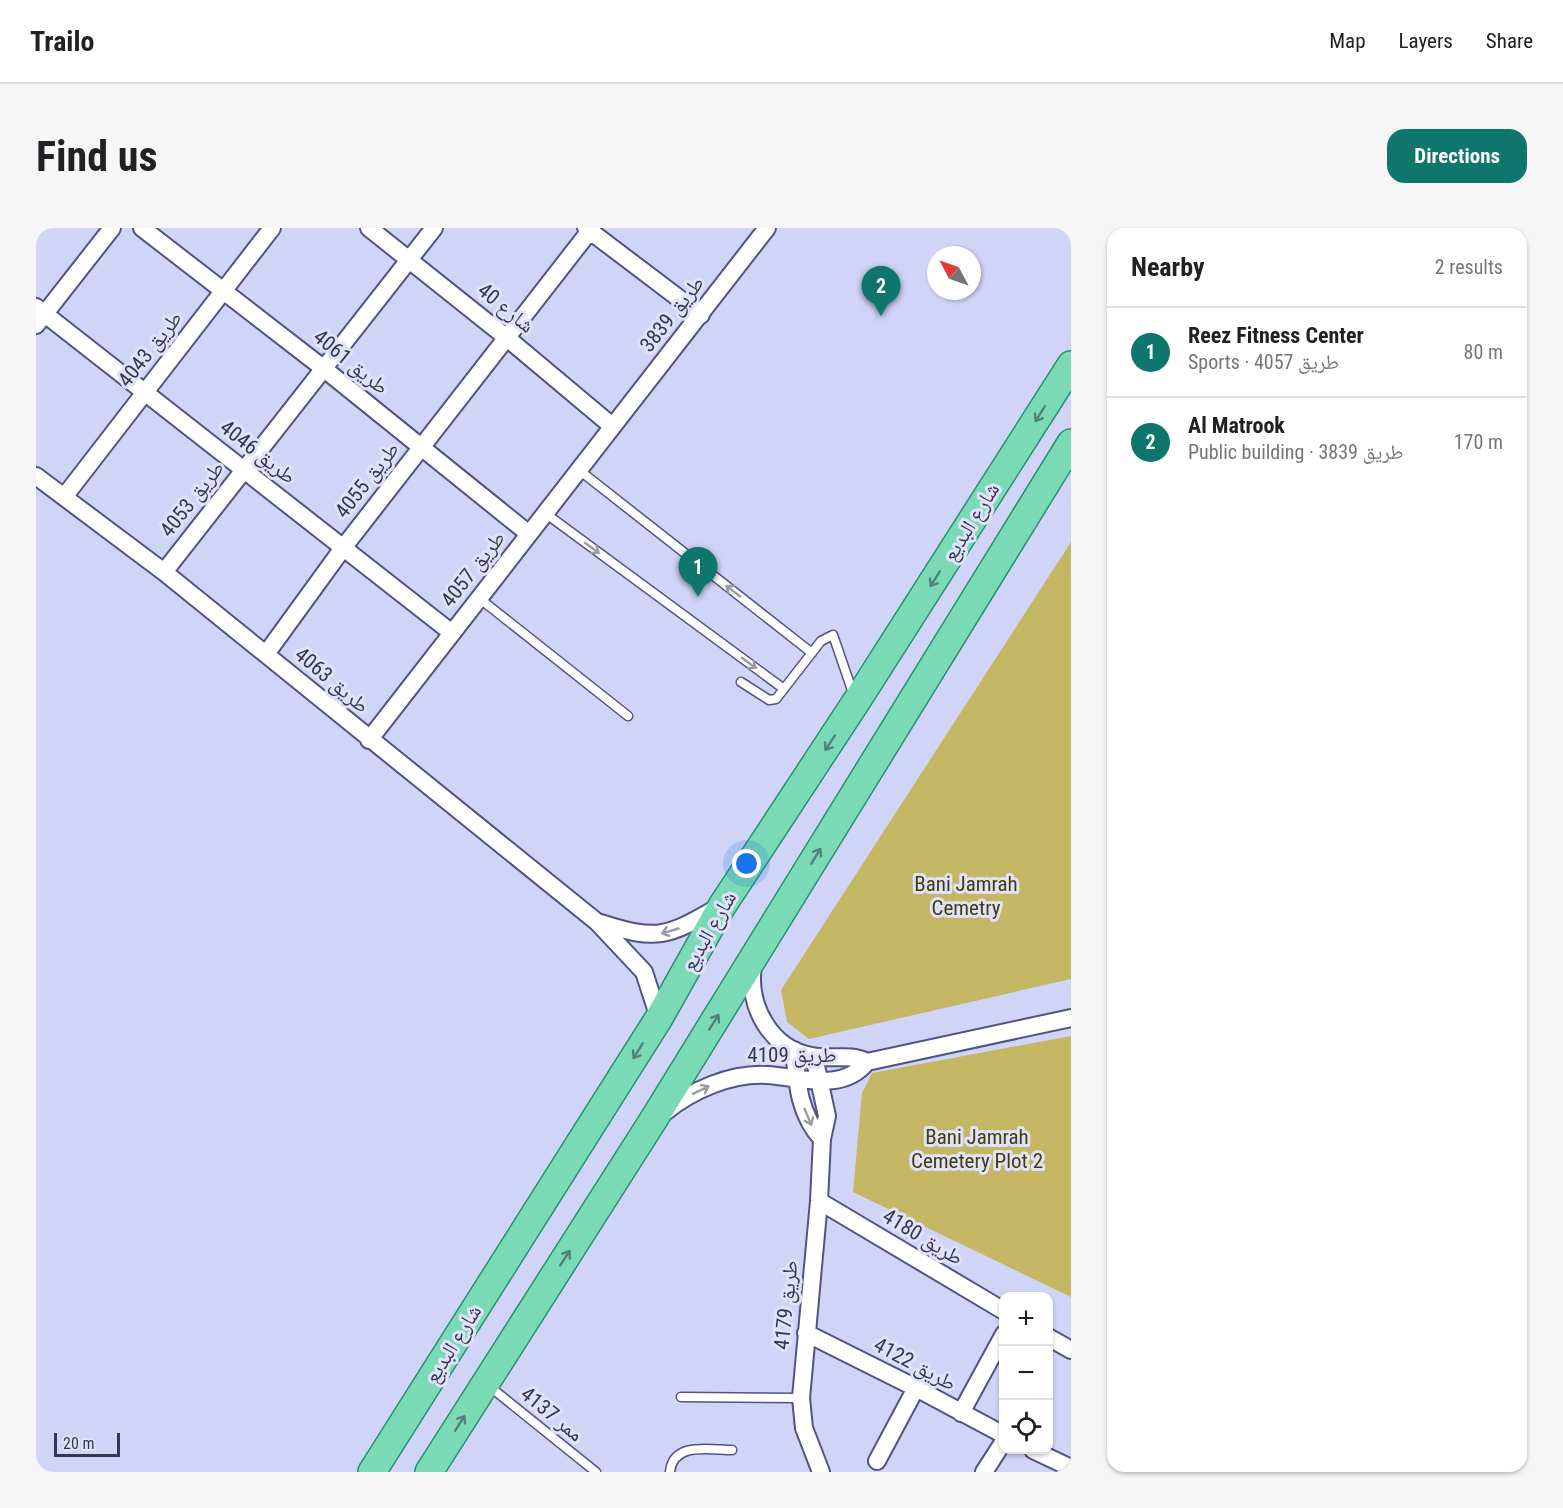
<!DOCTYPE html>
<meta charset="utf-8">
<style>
body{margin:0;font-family:"Roboto Condensed","Noto Naskh Arabic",sans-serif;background:#f6f6f6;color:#202124}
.controls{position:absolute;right:18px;bottom:18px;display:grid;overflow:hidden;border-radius:12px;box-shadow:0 2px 4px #0004}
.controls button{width:54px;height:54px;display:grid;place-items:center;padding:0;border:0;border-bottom:2px solid #e0e0e0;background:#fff;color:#202124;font:30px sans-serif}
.compass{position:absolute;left:891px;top:18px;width:54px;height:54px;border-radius:50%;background:#fff;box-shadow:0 2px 4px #0004;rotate:311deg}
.scale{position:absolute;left:18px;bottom:15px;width:66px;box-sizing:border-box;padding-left:6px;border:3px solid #35374e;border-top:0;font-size:16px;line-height:21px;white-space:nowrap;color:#35374e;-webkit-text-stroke:4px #dfe2fa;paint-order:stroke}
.you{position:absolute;left:711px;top:636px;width:21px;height:21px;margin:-15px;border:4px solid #fff;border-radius:50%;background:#1a73e8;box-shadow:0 0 0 9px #1a73e833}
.badge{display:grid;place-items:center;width:39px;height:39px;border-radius:50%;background:#0f766e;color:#fff;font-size:20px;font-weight:700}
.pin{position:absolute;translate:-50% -50px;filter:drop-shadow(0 2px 3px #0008)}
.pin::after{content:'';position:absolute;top:32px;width:21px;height:18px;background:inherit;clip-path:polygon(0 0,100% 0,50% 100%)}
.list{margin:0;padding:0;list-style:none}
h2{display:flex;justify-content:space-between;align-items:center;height:78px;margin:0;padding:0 24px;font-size:26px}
h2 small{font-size:20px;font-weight:400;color:#757577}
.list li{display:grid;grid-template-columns:39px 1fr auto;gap:18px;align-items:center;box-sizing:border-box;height:90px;padding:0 24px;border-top:2px solid #e0e0e0}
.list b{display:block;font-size:22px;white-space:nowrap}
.list p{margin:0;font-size:20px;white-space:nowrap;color:#757577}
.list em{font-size:20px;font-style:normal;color:#757577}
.icon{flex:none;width:33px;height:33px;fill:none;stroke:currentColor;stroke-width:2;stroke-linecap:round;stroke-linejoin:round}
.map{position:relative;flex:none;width:1035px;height:1244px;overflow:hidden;border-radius:18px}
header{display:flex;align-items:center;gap:36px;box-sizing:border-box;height:84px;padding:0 30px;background:#fff;border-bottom:2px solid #e0e0e0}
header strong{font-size:28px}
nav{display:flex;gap:33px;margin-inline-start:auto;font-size:21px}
.intro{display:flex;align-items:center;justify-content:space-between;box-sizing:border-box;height:144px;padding:0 36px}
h1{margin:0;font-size:42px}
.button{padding:15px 27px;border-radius:18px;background:#0f766e;color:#fff;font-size:21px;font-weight:700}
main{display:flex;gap:36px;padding:0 36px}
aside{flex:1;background:#fff;border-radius:18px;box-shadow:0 2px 4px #0004}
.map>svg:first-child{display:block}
.green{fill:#c4b764}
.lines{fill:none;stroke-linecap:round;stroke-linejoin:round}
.lane-casing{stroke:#505384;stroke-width:11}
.street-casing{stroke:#505384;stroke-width:20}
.primary-casing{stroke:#279170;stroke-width:30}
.lane{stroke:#fff;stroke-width:8}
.street{stroke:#fff;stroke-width:16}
.primary{stroke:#79dab5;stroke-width:27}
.oneway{stroke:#54807c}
.oneway2{stroke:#9a9ba6}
.labels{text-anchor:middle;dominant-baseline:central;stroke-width:6;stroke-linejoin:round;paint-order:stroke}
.street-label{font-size:21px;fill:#35374e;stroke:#dfe2fa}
.park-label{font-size:21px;fill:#453d09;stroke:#dfe2fa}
</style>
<header>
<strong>Trailo</strong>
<nav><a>Map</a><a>Layers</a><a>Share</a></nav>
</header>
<div class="intro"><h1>Find us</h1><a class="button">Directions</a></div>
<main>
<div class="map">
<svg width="1035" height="1244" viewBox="0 0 1035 1244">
<rect width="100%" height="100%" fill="#d0d4f7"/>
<path class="green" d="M 1035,314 L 1035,751 L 773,811 L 751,794 L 745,762 Z
M 1035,808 L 1035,1069 L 817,964 L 826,865 L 836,845 Z"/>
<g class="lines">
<defs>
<path id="lane" d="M 543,242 L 776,425
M 509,285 L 748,461
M 443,370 L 592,488
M 705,454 L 733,472 L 740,471 L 785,413 L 797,407 L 818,468
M 453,1158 L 560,1244
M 645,1169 L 765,1170
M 634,1244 C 637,1213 675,1222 696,1222"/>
<path id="street" d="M 106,0 L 287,140 L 493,306
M 333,0 L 471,110 L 576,198
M 550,0 L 665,87
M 0,79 L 416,405
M 0,97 L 76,0
M 0,248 L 128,344 L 561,694 L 608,744 L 623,790
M 28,269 L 236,0
M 128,344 L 398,0
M 230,426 L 307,320 L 556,0
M 333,512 L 731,0
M 565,695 C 621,713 631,709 681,680
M 717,737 C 711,777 734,821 776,828 C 795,832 814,825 831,834 L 1035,790
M 758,822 C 761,854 763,887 786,911
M 778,829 L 791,888 L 786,911 L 783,973 L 765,1170 L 768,1200 L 785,1244
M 629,884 C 656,862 695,845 731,847 C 765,849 806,865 831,834
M 783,973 L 968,1083
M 770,1105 L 880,1160 L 968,1207
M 1012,1109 L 1035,1122
M 925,1185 L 968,1106
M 997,1222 L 1035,1240
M 841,1233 L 880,1160
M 948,1244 L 968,1213"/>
<path id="primary" d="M 336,1244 L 623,790 L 686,678 L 820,474 L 1035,137
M 393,1244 L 616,894 L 1035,215"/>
</defs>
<use href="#lane" class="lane-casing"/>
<use href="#street" class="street-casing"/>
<use href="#primary" class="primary-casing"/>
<use href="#lane" class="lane"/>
<use href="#street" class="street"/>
<use href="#primary" class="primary"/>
</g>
<defs><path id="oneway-shaft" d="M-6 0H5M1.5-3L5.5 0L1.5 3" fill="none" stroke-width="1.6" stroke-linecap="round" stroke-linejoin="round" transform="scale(1.5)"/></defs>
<g class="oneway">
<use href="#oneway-shaft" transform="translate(1004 186) rotate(122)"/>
<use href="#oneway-shaft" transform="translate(899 351) rotate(122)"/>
<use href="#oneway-shaft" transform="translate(794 515) rotate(123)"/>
<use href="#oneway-shaft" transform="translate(780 628) rotate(-59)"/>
<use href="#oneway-shaft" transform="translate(678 794) rotate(-58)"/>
<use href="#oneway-shaft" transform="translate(602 823) rotate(122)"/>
<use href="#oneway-shaft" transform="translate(529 1030) rotate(-57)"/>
<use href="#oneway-shaft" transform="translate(424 1195) rotate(-58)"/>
</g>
<g class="oneway2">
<use href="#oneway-shaft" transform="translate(556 320) rotate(36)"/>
<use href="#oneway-shaft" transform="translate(697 363) rotate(-142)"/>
<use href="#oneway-shaft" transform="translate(713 435) rotate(36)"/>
<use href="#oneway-shaft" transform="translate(634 703) rotate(164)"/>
<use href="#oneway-shaft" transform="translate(665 862) rotate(-25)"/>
<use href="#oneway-shaft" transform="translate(772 889) rotate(67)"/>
</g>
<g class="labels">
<g class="street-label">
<text transform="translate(470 80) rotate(39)">شارع 40</text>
<text transform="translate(636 86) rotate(-52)">طريق 3839</text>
<text transform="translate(114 121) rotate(-52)">طريق 4043</text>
<text transform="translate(315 134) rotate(39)">طريق 4061</text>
<text transform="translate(222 224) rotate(38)">طريق 4046</text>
<text transform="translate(331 252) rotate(-52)">طريق 4055</text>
<text transform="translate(156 271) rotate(-52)">طريق 4053</text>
<text transform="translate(935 294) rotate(-58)">شارع البديع</text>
<text transform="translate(437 341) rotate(-52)">طريق 4057</text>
<text transform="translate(296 452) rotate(40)">طريق 4063</text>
<text transform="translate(673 703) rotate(-60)">شارع البديع</text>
<text x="756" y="827">طريق 4109</text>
<text transform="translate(887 1009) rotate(31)">طريق 4180</text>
<text transform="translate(750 1077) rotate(-84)">طريق 4179</text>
<text transform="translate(417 1116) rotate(-58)">شارع البديع</text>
<text transform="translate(879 1136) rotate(28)">طريق 4122</text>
<text transform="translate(516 1186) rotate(39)">ممر 4137</text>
</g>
<g class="park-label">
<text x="930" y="656">Bani Jamrah<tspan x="930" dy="24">Cemetry</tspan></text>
<text x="941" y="909">Bani Jamrah<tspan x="941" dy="24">Cemetery Plot 2</tspan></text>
</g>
</g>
</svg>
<div class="controls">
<button>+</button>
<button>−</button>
<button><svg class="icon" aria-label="locate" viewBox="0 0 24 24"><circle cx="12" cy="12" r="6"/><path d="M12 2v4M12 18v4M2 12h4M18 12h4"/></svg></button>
</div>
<svg class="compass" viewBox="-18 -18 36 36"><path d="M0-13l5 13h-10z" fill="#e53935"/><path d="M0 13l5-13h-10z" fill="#757577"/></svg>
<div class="scale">20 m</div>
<div class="you"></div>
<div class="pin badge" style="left:662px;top:369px">1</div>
<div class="pin badge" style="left:845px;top:88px">2</div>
</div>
<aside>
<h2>Nearby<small>2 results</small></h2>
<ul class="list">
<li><span class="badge">1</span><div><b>Reez Fitness Center</b><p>Sports · طريق 4057</p></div><em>80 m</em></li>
<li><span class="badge">2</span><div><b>Al Matrook</b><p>Public building · طريق 3839</p></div><em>170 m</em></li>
</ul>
</aside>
</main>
